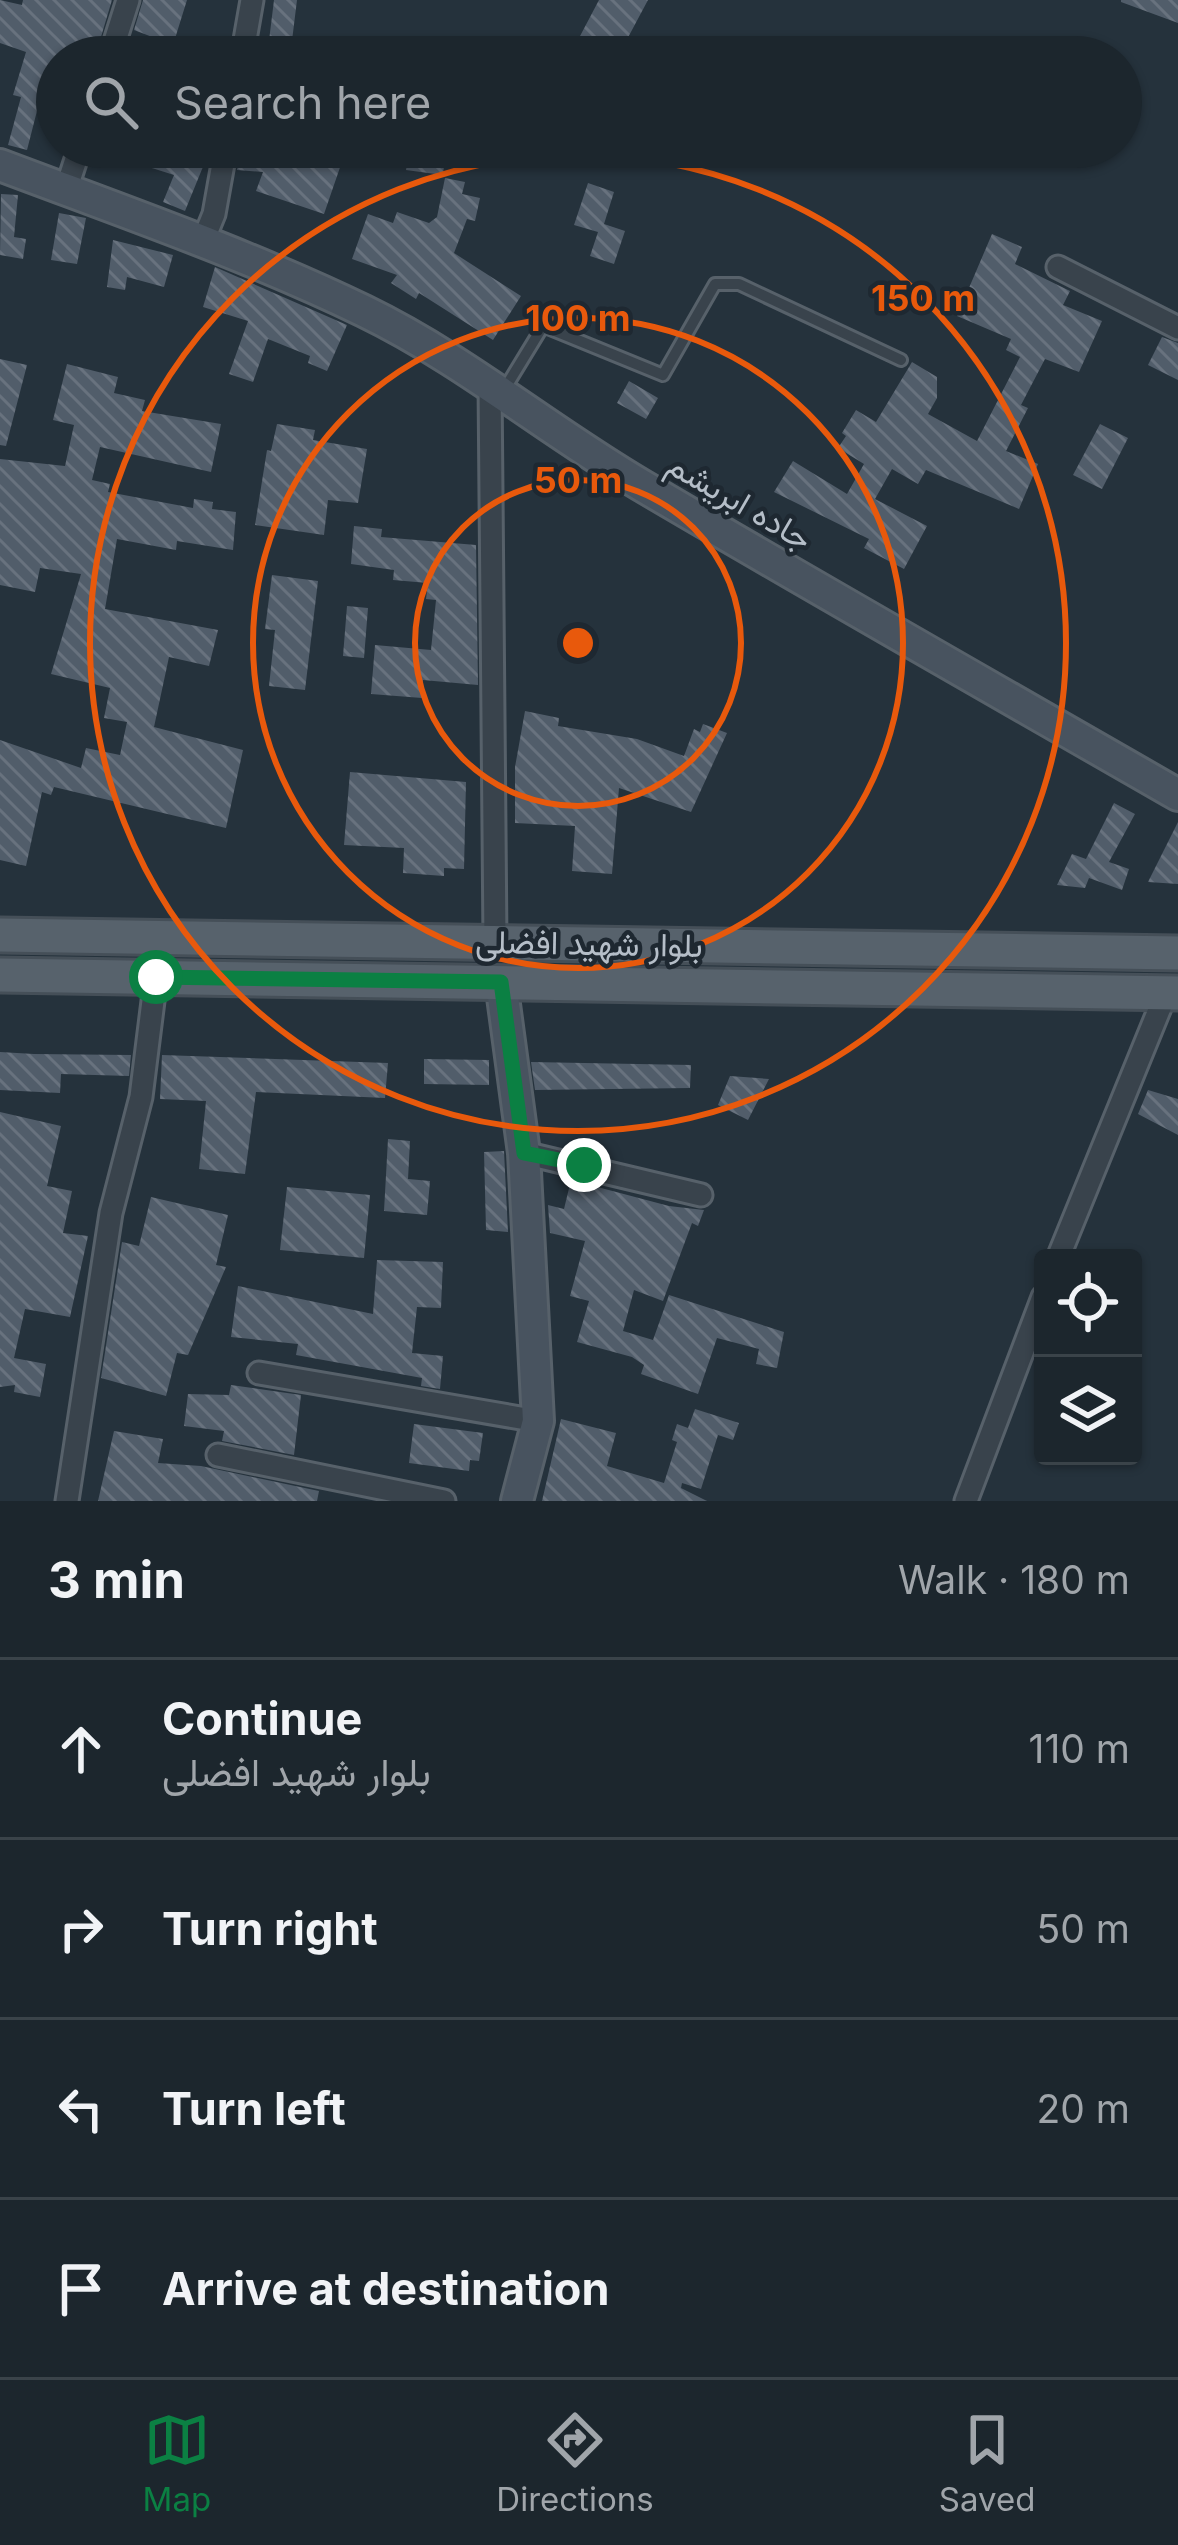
<!DOCTYPE html>
<meta charset="utf-8">
<style>
body{margin:0;font-family:Inter,Vazirmatn,sans-serif;background:#293239;color:#f1f3f6}
.controls{position:absolute;right:36px;bottom:36px;display:grid;overflow:hidden;border-radius:12px;box-shadow:0 3px 9px #0004}
.controls button{width:108px;height:108px;display:grid;place-items:center;padding:0;border:0;border-bottom:3px solid #3a4349;background:#1c262d;color:#f1f3f6;font:60px sans-serif}
.stop{position:absolute;width:36px;height:36px;margin:-27px;border:9px solid #0b8043;border-radius:50%;background:#fff}
.stop.end{background:#0b8043;border-color:#fff;box-shadow:0 3px 12px #0008}
.list{margin:0;padding:0;list-style:none}
h2{display:flex;justify-content:space-between;align-items:center;height:156px;margin:0;padding:0 48px;font-size:51px}
h2 small{font-size:39px;font-weight:400;color:#a0a5aa}
.list li{display:grid;grid-template-columns:78px 1fr auto;gap:36px;align-items:center;box-sizing:border-box;height:180px;padding:0 48px;border-top:3px solid #3a4349}
.list b{display:block;font-size:45px;white-space:nowrap}
.list p{margin:0;font-size:39px;white-space:nowrap;color:#a0a5aa}
.list em{font-size:39px;font-style:normal;color:#a0a5aa}
.icon{flex:none;width:66px;height:66px;fill:none;stroke:currentColor;stroke-width:2;stroke-linecap:round;stroke-linejoin:round}
.map{position:relative;flex:none;width:1178px;height:1501px;overflow:hidden}
.search{position:absolute;background:#1c262d;box-shadow:0 3px 9px #0004;left:36px;right:36px;top:36px;height:132px;display:flex;align-items:center;gap:30px;box-sizing:border-box;padding:0 42px;border-radius:66px;color:#a0a5aa;font-size:45px}
.sheet{height:876px;background:#1c262d}
nav{display:flex;justify-content:space-around;align-items:center;box-sizing:border-box;height:168px;border-top:3px solid #3a4349;background:#1c262d;font-size:33px;color:#a0a5aa}
nav a{display:grid;justify-items:center;gap:6px}
nav .on{color:#0b8043}
.map>svg:first-child{display:block}
.building{fill:url(#building-back-hatch)}
.lines{fill:none;stroke-linecap:round;stroke-linejoin:round}
.lane-casing{stroke:#57616a;stroke-width:16}
.street-casing{stroke:#57616a;stroke-width:27}
.secondary-casing{stroke:#57616a;stroke-width:36}
.primary-casing{stroke:#454f58;stroke-width:39}
.lane{stroke:#39434c;stroke-width:10}
.street{stroke:#39434c;stroke-width:21}
.secondary{stroke:#48535f;stroke-width:30}
.primary{stroke:#57626c;stroke-width:33}
.route{stroke:#0b8043;stroke-width:15}
.ring{fill:none;stroke:#e8590c;stroke-width:6}
.labels{text-anchor:middle;dominant-baseline:central;stroke-width:9;stroke-linejoin:round;paint-order:stroke}
.street-label{font-size:33px;fill:#b5bec8;stroke:#1e2831}
.centre{fill:#e8590c;stroke:#1e2831;stroke-width:6}
.ring-label{font-size:36px;text-anchor:middle;font-weight:bold;fill:#e8590c;stroke:#1e2831;stroke-width:9;stroke-linejoin:round;paint-order:stroke}
</style>
<div class="map">
<svg width="1178" height="1501" viewBox="0 0 1178 1501">
<defs>
<pattern id="building-back-hatch" width="6" height="6" patternUnits="userSpaceOnUse" patternTransform="scale(3)"><rect width="6" height="6" fill="#515d6a"/><path d="M-1 5l2 2M0 0l6 6M5-1l2 2" fill="none" stroke="#68727e"/></pattern>
</defs>
<rect width="100%" height="100%" fill="#25323c"/>
<path class="building" d="M 0,0 L 22,5 L 23,0 L 112,0 L 95,57 L 57,57 L 57,109 L 39,103 L 27,150 L 8,145 L 21,97 L 13,95 L 26,52 L 0,43 Z
M 143,0 L 187,0 L 173,45 L 134,30 Z
M 274,0 L 297,0 L 290,57 L 267,57 Z
M 599,0 L 648,0 L 624,45 L 645,57 L 569,57 Z
M 1121,0 L 1178,0 L 1178,23 L 1121,2 Z
M 99,147 L 160,147 L 182,154 L 185,147 L 211,147 L 185,211 L 163,202 L 174,175 L 133,162 L 132,166 L 105,162 L 108,154 Z
M 241,147 L 320,152 L 321,147 L 347,147 L 324,214 L 256,191 L 263,172 L 237,170 Z
M 410,147 L 446,147 L 443,175 L 406,170 Z
M 445,178 L 465,182 L 462,194 L 480,198 L 475,221 L 467,219 L 454,253 L 521,296 L 493,340 L 419,293 L 416,299 L 391,283 L 397,275 L 352,259 L 368,214 L 393,223 L 397,212 L 429,223 L 437,217 Z
M 588,183 L 614,192 L 604,224 L 625,231 L 614,264 L 590,256 L 598,232 L 574,225 Z
M 1,194 L 18,195 L 14,237 L 26,239 L 23,259 L 0,255 Z
M 59,213 L 86,218 L 77,264 L 51,260 Z
M 992,234 L 1022,247 L 1015,264 L 1070,291 L 1063,305 L 1102,321 L 1079,372 L 1045,359 L 1021,405 L 1028,408 L 1006,451 L 1038,464 L 1019,509 L 926,470 L 918,484 L 892,469 L 875,499 L 927,526 L 904,569 L 864,548 L 869,539 L 774,492 L 793,461 L 847,494 L 864,464 L 838,448 L 846,436 L 842,433 L 856,410 L 876,422 L 912,362 L 937,377 L 937,398 L 928,414 L 977,441 L 1020,357 L 1006,350 L 1011,339 L 957,316 Z
M 113,240 L 173,255 L 164,287 L 127,277 L 125,290 L 107,287 Z
M 215,267 L 347,325 L 327,371 L 308,363 L 310,356 L 268,339 L 253,382 L 229,374 L 248,321 L 203,307 Z
M 1162,337 L 1178,343 L 1178,380 L 1148,365 Z
M 0,359 L 27,365 L 6,446 L 0,445 Z
M 67,364 L 118,377 L 114,393 L 145,400 L 142,411 L 221,424 L 211,472 L 100,447 L 92,480 L 110,484 L 108,492 L 193,508 L 194,499 L 213,502 L 212,509 L 236,512 L 233,550 L 177,541 L 176,550 L 117,539 L 105,609 L 218,630 L 209,666 L 169,657 L 154,727 L 243,750 L 226,828 L 54,787 L 51,795 L 42,792 L 26,866 L 0,860 L 0,740 L 81,768 L 86,748 L 120,755 L 127,722 L 104,718 L 110,688 L 51,674 L 81,574 L 40,568 L 35,592 L 0,585 L 0,459 L 65,466 L 74,425 L 53,420 Z
M 629,381 L 658,398 L 646,419 L 617,403 Z
M 277,424 L 315,430 L 313,440 L 367,449 L 358,503 L 328,500 L 324,535 L 255,525 L 267,450 L 271,451 Z
M 1100,424 L 1128,438 L 1102,489 L 1073,475 Z
M 354,526 L 382,529 L 381,537 L 476,545 L 478,685 L 423,680 L 422,698 L 371,694 L 375,645 L 431,650 L 436,600 L 426,599 L 428,583 L 393,580 L 394,570 L 351,564 Z
M 272,575 L 318,581 L 305,690 L 269,686 L 275,630 L 265,629 Z
M 347,606 L 368,608 L 364,658 L 343,656 Z
M 525,711 L 559,718 L 558,726 L 637,739 L 684,756 L 694,729 L 700,732 L 703,724 L 727,733 L 691,812 L 619,788 L 612,874 L 572,871 L 575,826 L 515,823 L 515,767 Z
M 350,772 L 466,782 L 464,869 L 444,868 L 444,876 L 403,873 L 404,848 L 344,845 Z
M 1114,803 L 1135,814 L 1109,862 L 1129,869 L 1122,890 L 1089,878 L 1085,888 L 1057,885 L 1072,854 L 1086,859 Z
M 1178,822 L 1178,884 L 1148,882 Z
M 0,1052 L 34,1054 L 131,1055 L 129,1076 L 61,1074 L 60,1093 L 0,1090 Z
M 162,1055 L 388,1063 L 385,1098 L 256,1092 L 245,1174 L 199,1169 L 206,1101 L 160,1099 Z
M 424,1059 L 489,1060 L 489,1085 L 424,1084 Z
M 531,1062 L 691,1065 L 690,1088 L 535,1090 Z
M 730,1076 L 769,1079 L 748,1120 L 718,1105 Z
M 1148,1090 L 1178,1099 L 1178,1135 L 1138,1114 Z
M 0,1112 L 61,1126 L 47,1186 L 72,1191 L 63,1233 L 88,1236 L 70,1317 L 25,1309 L 14,1358 L 46,1364 L 40,1397 L 14,1392 L 15,1385 L 0,1387 Z
M 388,1139 L 410,1141 L 408,1179 L 430,1181 L 427,1215 L 384,1211 Z
M 504,1151 L 508,1232 L 486,1230 L 484,1152 Z
M 571,1180 L 669,1206 L 704,1210 L 698,1226 L 692,1223 L 663,1301 L 634,1290 L 623,1331 L 653,1340 L 669,1295 L 784,1332 L 777,1368 L 756,1364 L 759,1349 L 717,1338 L 698,1394 L 641,1374 L 644,1365 L 632,1357 L 577,1342 L 589,1301 L 570,1296 L 585,1241 L 550,1233 L 548,1205 L 564,1209 Z
M 287,1187 L 370,1195 L 364,1258 L 280,1250 Z
M 151,1197 L 228,1215 L 216,1265 L 226,1267 L 188,1355 L 177,1353 L 166,1396 L 101,1378 L 122,1242 L 139,1246 Z
M 377,1260 L 443,1262 L 441,1308 L 417,1307 L 412,1353 L 443,1356 L 440,1389 L 421,1386 L 422,1378 L 296,1355 L 298,1344 L 231,1337 L 238,1286 L 373,1314 Z
M 231,1385 L 301,1395 L 294,1455 L 222,1441 L 224,1431 L 184,1426 L 188,1394 L 229,1395 Z
M 695,1409 L 739,1423 L 733,1440 L 718,1435 L 701,1489 L 682,1483 L 681,1488 L 707,1501 L 542,1501 L 561,1419 L 616,1433 L 607,1466 L 664,1483 L 677,1442 L 672,1440 L 677,1424 L 688,1428 Z
M 414,1424 L 483,1433 L 479,1461 L 470,1460 L 469,1471 L 409,1463 Z
M 114,1431 L 163,1439 L 158,1463 L 201,1466 L 319,1491 L 317,1501 L 98,1501 Z"/>
<g class="lines">
<defs>
<path id="lane" d="M 504,390 L 543,326 L 663,375 L 715,284 L 739,284 L 901,360"/>
<path id="street" d="M 110,57 L 128,0
M 242,57 L 252,0
M 66,190 L 80,147
M 203,241 L 214,214 L 226,147
M 1058,267 L 1178,328
M 490,383 L 495,941
M 524,1153 L 701,1195
M 1058,1258 L 1166,993
M 259,1373 L 538,1421
M 218,1455 L 444,1501
M 67,1501 L 111,1213 L 141,1097 L 156,977
M 966,1501 L 1043,1297"/>
<path id="secondary" d="M 0,165 C 122,211 246,254 364,311 C 463,359 546,429 641,485 C 819,590 999,692 1178,795
M 501,982 L 524,1153 L 538,1421 L 517,1501"/>
<path id="primary" d="M 0,935 L 1178,953
M 0,975 L 1178,993"/>
</defs>
<use href="#lane" class="lane-casing"/>
<use href="#street" class="street-casing"/>
<use href="#secondary" class="secondary-casing"/>
<use href="#primary" class="primary-casing"/>
<use href="#lane" class="lane"/>
<use href="#street" class="street"/>
<use href="#secondary" class="secondary"/>
<use href="#primary" class="primary"/>
</g>
<g class="lines">
<path class="route" d="M 156,977 L 501,982 L 524,1153 L 584,1165"/>
</g>
<g class="ring">
<circle cx="578" cy="643" r="163"/>
<circle cx="578" cy="643" r="325"/>
<circle cx="578" cy="643" r="488"/>
</g>
<g class="labels">
<g class="street-label">
<text transform="translate(740 501) rotate(30)">جاده ابریشم</text>
<text transform="translate(589 943) rotate(1)">بلوار شهید افضلی</text>
</g>
</g>
<circle cx="578" cy="643" r="18" class="centre"/>
<g class="ring-label">
<text x="923" y="311">150 m</text>
<text x="578" y="331">100 m</text>
<text x="578" y="493">50 m</text>
</g>
</svg>
<div class="controls">
<button><svg class="icon" aria-label="locate" viewBox="0 0 24 24"><circle cx="12" cy="12" r="6"/><path d="M12 2v4M12 18v4M2 12h4M18 12h4"/></svg></button>
<button><svg class="icon" aria-label="layers" viewBox="0 0 24 24"><path d="M12 4l9 5-9 5-9-5zM3 14l9 5 9-5"/></svg></button>
</div>
<div class="stop" style="left:156px;top:977px"></div>
<div class="stop end" style="left:584px;top:1165px"></div>
<div class="search"><svg class="icon" aria-label="search" viewBox="0 0 24 24"><circle cx="10" cy="10" r="6"/><path d="M15 15l6 6"/></svg>Search here</div>
</div>
<section class="sheet">
<h2>3 min<small>Walk · 180 m</small></h2>
<ul class="list">
<li><svg class="icon" aria-label="ahead" viewBox="0 0 24 24"><path d="M12 20V5M6 11l6-6 6 6"/></svg><div><b>Continue</b><p>بلوار شهید افضلی</p></div><em>110 m</em></li>
<li><svg class="icon" aria-label="right" viewBox="0 0 24 24"><path d="M7 20v-9h11M14 6l5 5-5 5"/></svg><div><b>Turn right</b></div><em>50 m</em></li>
<li><svg class="icon" aria-label="left" viewBox="0 0 24 24"><path d="M17 20v-9H6M10 6l-5 5 5 5"/></svg><div><b>Turn left</b></div><em>20 m</em></li>
<li><svg class="icon" aria-label="arrive" viewBox="0 0 24 24"><path d="M6 21V4h12l-3 4 3 4H6"/></svg><div><b>Arrive at destination</b></div></li>
</ul>
</section>
<nav>
<a class="on"><svg class="icon" aria-label="map" viewBox="0 0 24 24"><path d="M3 6l6-2 6 2 6-2v14l-6 2-6-2-6 2zM9 4v14M15 6v14"/></svg>Map</a>
<a><svg class="icon" aria-label="directions" viewBox="0 0 24 24"><path d="M12 3l9 9-9 9-9-9zM9 14v-3h6M13 9l2 2-2 2"/></svg>Directions</a>
<a><svg class="icon" aria-label="saved" viewBox="0 0 24 24"><path d="M7 4h10v16l-5-4-5 4z"/></svg>Saved</a>
</nav>
